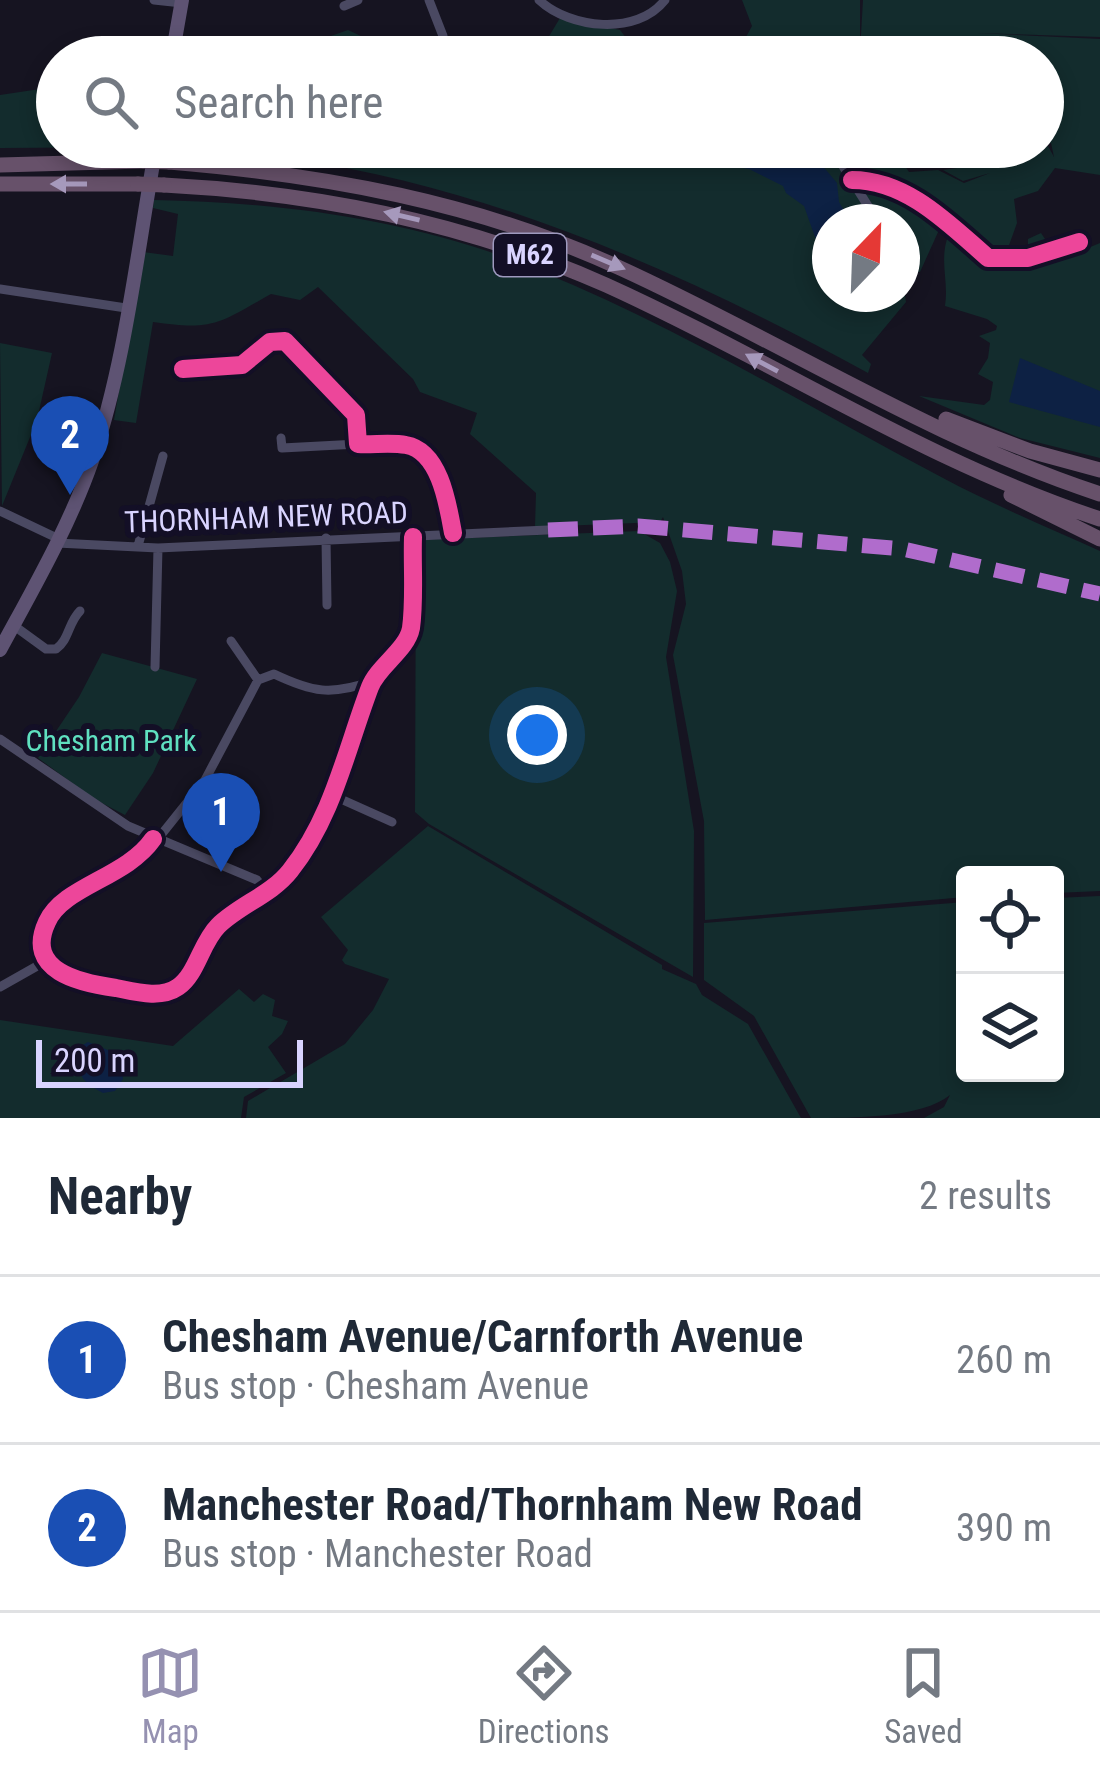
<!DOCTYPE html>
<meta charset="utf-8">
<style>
body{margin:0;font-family:"Roboto Condensed",sans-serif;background:#f6f6f7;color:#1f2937}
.controls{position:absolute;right:36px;bottom:36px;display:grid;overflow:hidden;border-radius:12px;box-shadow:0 6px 18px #0003}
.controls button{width:108px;height:108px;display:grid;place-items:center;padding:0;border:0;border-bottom:3px solid #e0e1e3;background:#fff;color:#1f2937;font:60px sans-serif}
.compass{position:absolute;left:812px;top:204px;width:108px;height:108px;border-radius:50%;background:#fff;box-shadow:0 6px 18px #0003;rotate:23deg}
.scale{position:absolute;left:36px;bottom:30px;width:267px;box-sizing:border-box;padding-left:12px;border:6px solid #d9d4ff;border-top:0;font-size:33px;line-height:42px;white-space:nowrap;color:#d9d4ff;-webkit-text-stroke:9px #130f26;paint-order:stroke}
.you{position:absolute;left:537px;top:735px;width:42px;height:42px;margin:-30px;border:9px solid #fff;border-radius:50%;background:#1a73e8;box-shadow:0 0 0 18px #1a73e833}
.badge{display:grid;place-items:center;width:78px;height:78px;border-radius:50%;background:#9591b1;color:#fff;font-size:39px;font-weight:700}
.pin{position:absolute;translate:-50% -99px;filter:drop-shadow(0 3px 6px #0008)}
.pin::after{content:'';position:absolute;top:63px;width:42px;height:36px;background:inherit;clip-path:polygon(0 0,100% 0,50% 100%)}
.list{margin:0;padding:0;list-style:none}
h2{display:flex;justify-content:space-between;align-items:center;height:156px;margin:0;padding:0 48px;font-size:51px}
h2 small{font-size:39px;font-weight:400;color:#747a83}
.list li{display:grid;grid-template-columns:78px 1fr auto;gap:36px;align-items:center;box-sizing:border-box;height:168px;padding:0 48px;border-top:3px solid #e0e1e3}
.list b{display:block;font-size:45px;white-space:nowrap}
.list p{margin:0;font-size:39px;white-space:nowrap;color:#747a83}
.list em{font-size:39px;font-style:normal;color:#747a83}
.icon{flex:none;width:66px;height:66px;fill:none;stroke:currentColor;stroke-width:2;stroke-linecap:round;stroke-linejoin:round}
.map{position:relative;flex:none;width:1100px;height:1118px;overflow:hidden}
.search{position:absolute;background:#fff;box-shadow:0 6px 18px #0003;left:36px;right:36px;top:36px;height:132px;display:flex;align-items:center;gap:30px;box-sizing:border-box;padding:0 42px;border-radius:66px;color:#747a83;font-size:45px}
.sheet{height:492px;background:#fff}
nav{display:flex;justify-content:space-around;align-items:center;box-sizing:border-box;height:168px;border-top:3px solid #e0e1e3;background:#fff;font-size:33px;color:#747a83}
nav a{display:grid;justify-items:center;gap:6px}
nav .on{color:#9591b1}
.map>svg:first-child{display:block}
.green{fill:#132c2d}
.water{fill:#0d2144}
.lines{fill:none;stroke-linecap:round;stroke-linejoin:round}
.minor{stroke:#4a4962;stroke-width:9}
.primary{stroke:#5e5373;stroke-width:14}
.motorway{stroke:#67516a;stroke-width:15}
.motorway-bridge{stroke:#67516a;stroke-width:15}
.quiet{stroke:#b06ccc;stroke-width:15;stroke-dasharray:30 15;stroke-linecap:butt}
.cycleway-casing{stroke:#130f26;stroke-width:26}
.cycleway{stroke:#ed469a;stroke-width:18}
.oneway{fill:#a699bc}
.labels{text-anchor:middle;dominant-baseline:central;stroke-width:12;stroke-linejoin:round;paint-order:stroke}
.shield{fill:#130f26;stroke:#9e99be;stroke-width:3}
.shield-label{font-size:27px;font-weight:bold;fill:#d9d4ff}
.street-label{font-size:30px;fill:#d9d4ff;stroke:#130f26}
.park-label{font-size:30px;fill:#5fe0c0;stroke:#130f26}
</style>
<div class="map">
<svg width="1100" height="1118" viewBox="0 0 1100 1118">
<rect width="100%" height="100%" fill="#161421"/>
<path class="green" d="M 742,0 L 860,0 L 860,52 L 863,0 L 1100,0 L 1100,37 L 976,33 L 1100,39 L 1100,175 L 1055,168 L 1038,191 L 1014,199 L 1017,223 L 1008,248 L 1018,262 L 1028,261 L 1028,239 L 1041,233 L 1059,260 L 1100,243 L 1100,458 L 1020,438 L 919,396 L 984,405 L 990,400 L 993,382 L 978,374 L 988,358 L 990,343 L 979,336 L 996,330 L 997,326 L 987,319 L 945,306 C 949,281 939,261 948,236 L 939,230 L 920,272 L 902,273 L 902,222 L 830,222 L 830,294 L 902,294 L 902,276 L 906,302 L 862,355 L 871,364 L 868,373 C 689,275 497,189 294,159 C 252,152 208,152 165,148 L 619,147 L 667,162 L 675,149 L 685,152 L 688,147 L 903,147 L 897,154 L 909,172 L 938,170 L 964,183 L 990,173 L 963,181 L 943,170 L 957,168 L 957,147 L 1028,147 L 1007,158 L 1032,147 L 1048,146 L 1054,157 L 1051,143 L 1043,144 L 1043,57 L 954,57 L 953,53 L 951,57 L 931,56 L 890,42 L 876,57 L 735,57 L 752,26 Z
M 560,18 L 620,30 L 637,52 L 651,57 L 336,57 L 328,37 L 348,30 L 391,50 L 425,41 L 454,45 L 501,37 L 545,43 Z
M 40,89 L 57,95 L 57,147 L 143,147 L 0,148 L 0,95 Z
M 154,200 C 270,202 394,217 504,257 C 658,314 798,402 943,478 C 994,505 1047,527 1100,551 L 1100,891 L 1055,893 L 1055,875 L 965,875 L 965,897 L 705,920 L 704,821 L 673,655 L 686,604 L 682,571 L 663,517 L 660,522 L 535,527 L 536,493 L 470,434 L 477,413 L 420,392 L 413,379 L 318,287 L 300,300 L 271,294 C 219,323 214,331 153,322 L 136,423 L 114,420 L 143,252 L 173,256 L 178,214 L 153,208 Z
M 0,343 L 52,353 L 37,420 L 2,506 Z
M 639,531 L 660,543 L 670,562 L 677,591 L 666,657 L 694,831 L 693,977 L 429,824 L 415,812 L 416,540 Z
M 102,653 L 197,679 L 153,773 L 125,815 L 94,799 L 38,758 L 79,697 Z
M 428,826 L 662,965 L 662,969 L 696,984 L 702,995 L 748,1024 L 801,1118 L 246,1118 L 248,1101 L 345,1044 L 373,1010 L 389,979 L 345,964 L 342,960 L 348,950 L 321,917 Z
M 1100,896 L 1100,1118 L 924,1118 L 944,1107 L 950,1095 C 922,1118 853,1118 811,1118 L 754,1016 L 704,980 L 704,923 L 965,902 L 965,1073 L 1055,1073 L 1055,898 Z
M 239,989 L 254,1002 L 263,994 L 275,1000 L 272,1016 L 288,1021 L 282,1034 L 268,1047 L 286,1073 L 244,1097 L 241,1118 L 0,1118 L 0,1020 L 173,1046 Z"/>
<path class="water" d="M 690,147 L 807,147 L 837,183 L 839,202 L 851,222 L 830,222 L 830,257 L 815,237 L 804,206 L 786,193 L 783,186 L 749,169 L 700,160 Z
M 1020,358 L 1100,391 L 1100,427 L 1009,402 Z
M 88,1042 L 120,1055 L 123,1079 L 115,1091 L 103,1093 C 79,1081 77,1073 79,1047 Z"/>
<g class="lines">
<path class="minor" d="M 154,0 L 182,3
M 429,0 L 443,36
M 539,0 C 570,29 637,36 665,0
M 344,6 L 358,0
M 371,57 L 556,52 L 579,57
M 831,147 L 878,222
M 852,180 C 907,180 949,224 988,258 L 1028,258 L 1079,242
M 902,263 L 911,280
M 0,289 L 126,308
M 183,369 L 242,365 L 270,342 L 285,341 L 356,415 L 358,444 C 373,445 391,442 406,445 C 440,451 448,505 453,533
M 68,425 L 101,432
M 281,438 L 282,448 L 358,444
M 0,511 L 59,539
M 326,538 L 327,605
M 57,543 L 158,548 L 548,530
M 138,546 L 163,456
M 13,625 L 46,649 L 56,649 C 69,640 68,623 80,611
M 231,641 L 258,680
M 155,667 L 158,548
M 0,739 L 128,826 L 257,880 L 266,891
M 334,796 L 392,822
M 153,839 C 126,878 63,886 47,922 C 24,971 80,983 116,988 C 136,992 161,999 178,987 C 197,974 201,943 218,926 C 239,905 271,895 290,871 C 333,817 346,750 370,687 C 378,666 407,650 411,628 C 415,599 412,567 413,537
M 157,840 L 205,780 L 258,680 L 274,674 C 312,692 331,696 372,681
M 0,987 L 46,961"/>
<path class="primary" d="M 172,57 L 182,0
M 0,650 C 33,589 69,527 92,461 C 126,361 137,251 156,147"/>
<path class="motorway" d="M 169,162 C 325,175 477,202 620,268 C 780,341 932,439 1100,494
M 0,165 L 143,161
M 0,184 L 138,184
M 164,185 C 318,193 465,222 606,285 C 772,360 926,462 1100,519
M 946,419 L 1030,451 L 1100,470
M 1011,495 L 1100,539"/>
<path class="motorway-bridge" d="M 143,161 L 169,162
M 138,184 L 164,185"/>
<path class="quiet" d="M 548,530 L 638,526 L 903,549 L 1100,594"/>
<defs>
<path id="cycleway" d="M 371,57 L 556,52 L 579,57
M 852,180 C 907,180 949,224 988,258 L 1028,258 L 1079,242
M 183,369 L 242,365 L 270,342 L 285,341 L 356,415 L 358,444 C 373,445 391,442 406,445 C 440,451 448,505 453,533
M 153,839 C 126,878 63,886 47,922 C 24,971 80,983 116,988 C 136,992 161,999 178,987 C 197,974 201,943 218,926 C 239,905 271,895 290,871 C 333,817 346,750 370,687 C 378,666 407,650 411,628 C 415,599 412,567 413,537"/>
</defs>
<use href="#cycleway" class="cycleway-casing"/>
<use href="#cycleway" class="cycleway"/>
</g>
<defs><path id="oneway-solid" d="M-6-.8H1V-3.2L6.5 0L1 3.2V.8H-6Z" transform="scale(3)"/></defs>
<g class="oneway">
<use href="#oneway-solid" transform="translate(69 184) rotate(180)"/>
<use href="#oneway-solid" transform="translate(402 216) rotate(-167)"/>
<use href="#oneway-solid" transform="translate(608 262) rotate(23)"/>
<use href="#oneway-solid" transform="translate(762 363) rotate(-152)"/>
</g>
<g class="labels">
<rect class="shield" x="494" y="234" width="72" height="42" rx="9"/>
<g class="shield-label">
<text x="530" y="255">M62</text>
</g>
<g class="street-label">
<text transform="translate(266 517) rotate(-2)">THORNHAM NEW ROAD</text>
</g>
<g class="park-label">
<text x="111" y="740">Chesham Park</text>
</g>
</g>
</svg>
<div class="controls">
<button><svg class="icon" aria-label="locate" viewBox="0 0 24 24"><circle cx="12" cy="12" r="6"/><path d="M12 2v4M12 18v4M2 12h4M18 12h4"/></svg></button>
<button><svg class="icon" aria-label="layers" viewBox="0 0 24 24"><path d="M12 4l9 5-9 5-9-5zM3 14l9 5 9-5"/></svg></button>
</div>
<svg class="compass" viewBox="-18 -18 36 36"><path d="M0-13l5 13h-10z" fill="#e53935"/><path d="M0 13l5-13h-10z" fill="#747a83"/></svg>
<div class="scale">200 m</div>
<div class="you"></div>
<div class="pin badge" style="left:221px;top:872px;background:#1a4fb4">1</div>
<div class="pin badge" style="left:70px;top:495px;background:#1a4fb4">2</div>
<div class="search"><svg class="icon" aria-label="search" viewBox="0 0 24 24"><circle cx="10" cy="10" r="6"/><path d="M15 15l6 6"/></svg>Search here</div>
</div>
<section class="sheet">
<h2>Nearby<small>2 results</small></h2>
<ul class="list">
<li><span class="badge" style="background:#1a4fb4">1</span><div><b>Chesham Avenue/Carnforth Avenue</b><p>Bus stop · Chesham Avenue</p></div><em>260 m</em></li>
<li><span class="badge" style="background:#1a4fb4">2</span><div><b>Manchester Road/Thornham New Road</b><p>Bus stop · Manchester Road</p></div><em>390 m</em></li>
</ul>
</section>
<nav>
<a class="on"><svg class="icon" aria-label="map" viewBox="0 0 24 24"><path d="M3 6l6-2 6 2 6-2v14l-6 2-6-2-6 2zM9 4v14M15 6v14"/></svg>Map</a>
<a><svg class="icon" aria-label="directions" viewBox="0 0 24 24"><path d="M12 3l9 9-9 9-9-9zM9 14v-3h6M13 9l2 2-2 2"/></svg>Directions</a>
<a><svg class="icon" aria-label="saved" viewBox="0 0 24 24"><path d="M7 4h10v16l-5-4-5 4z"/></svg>Saved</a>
</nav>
